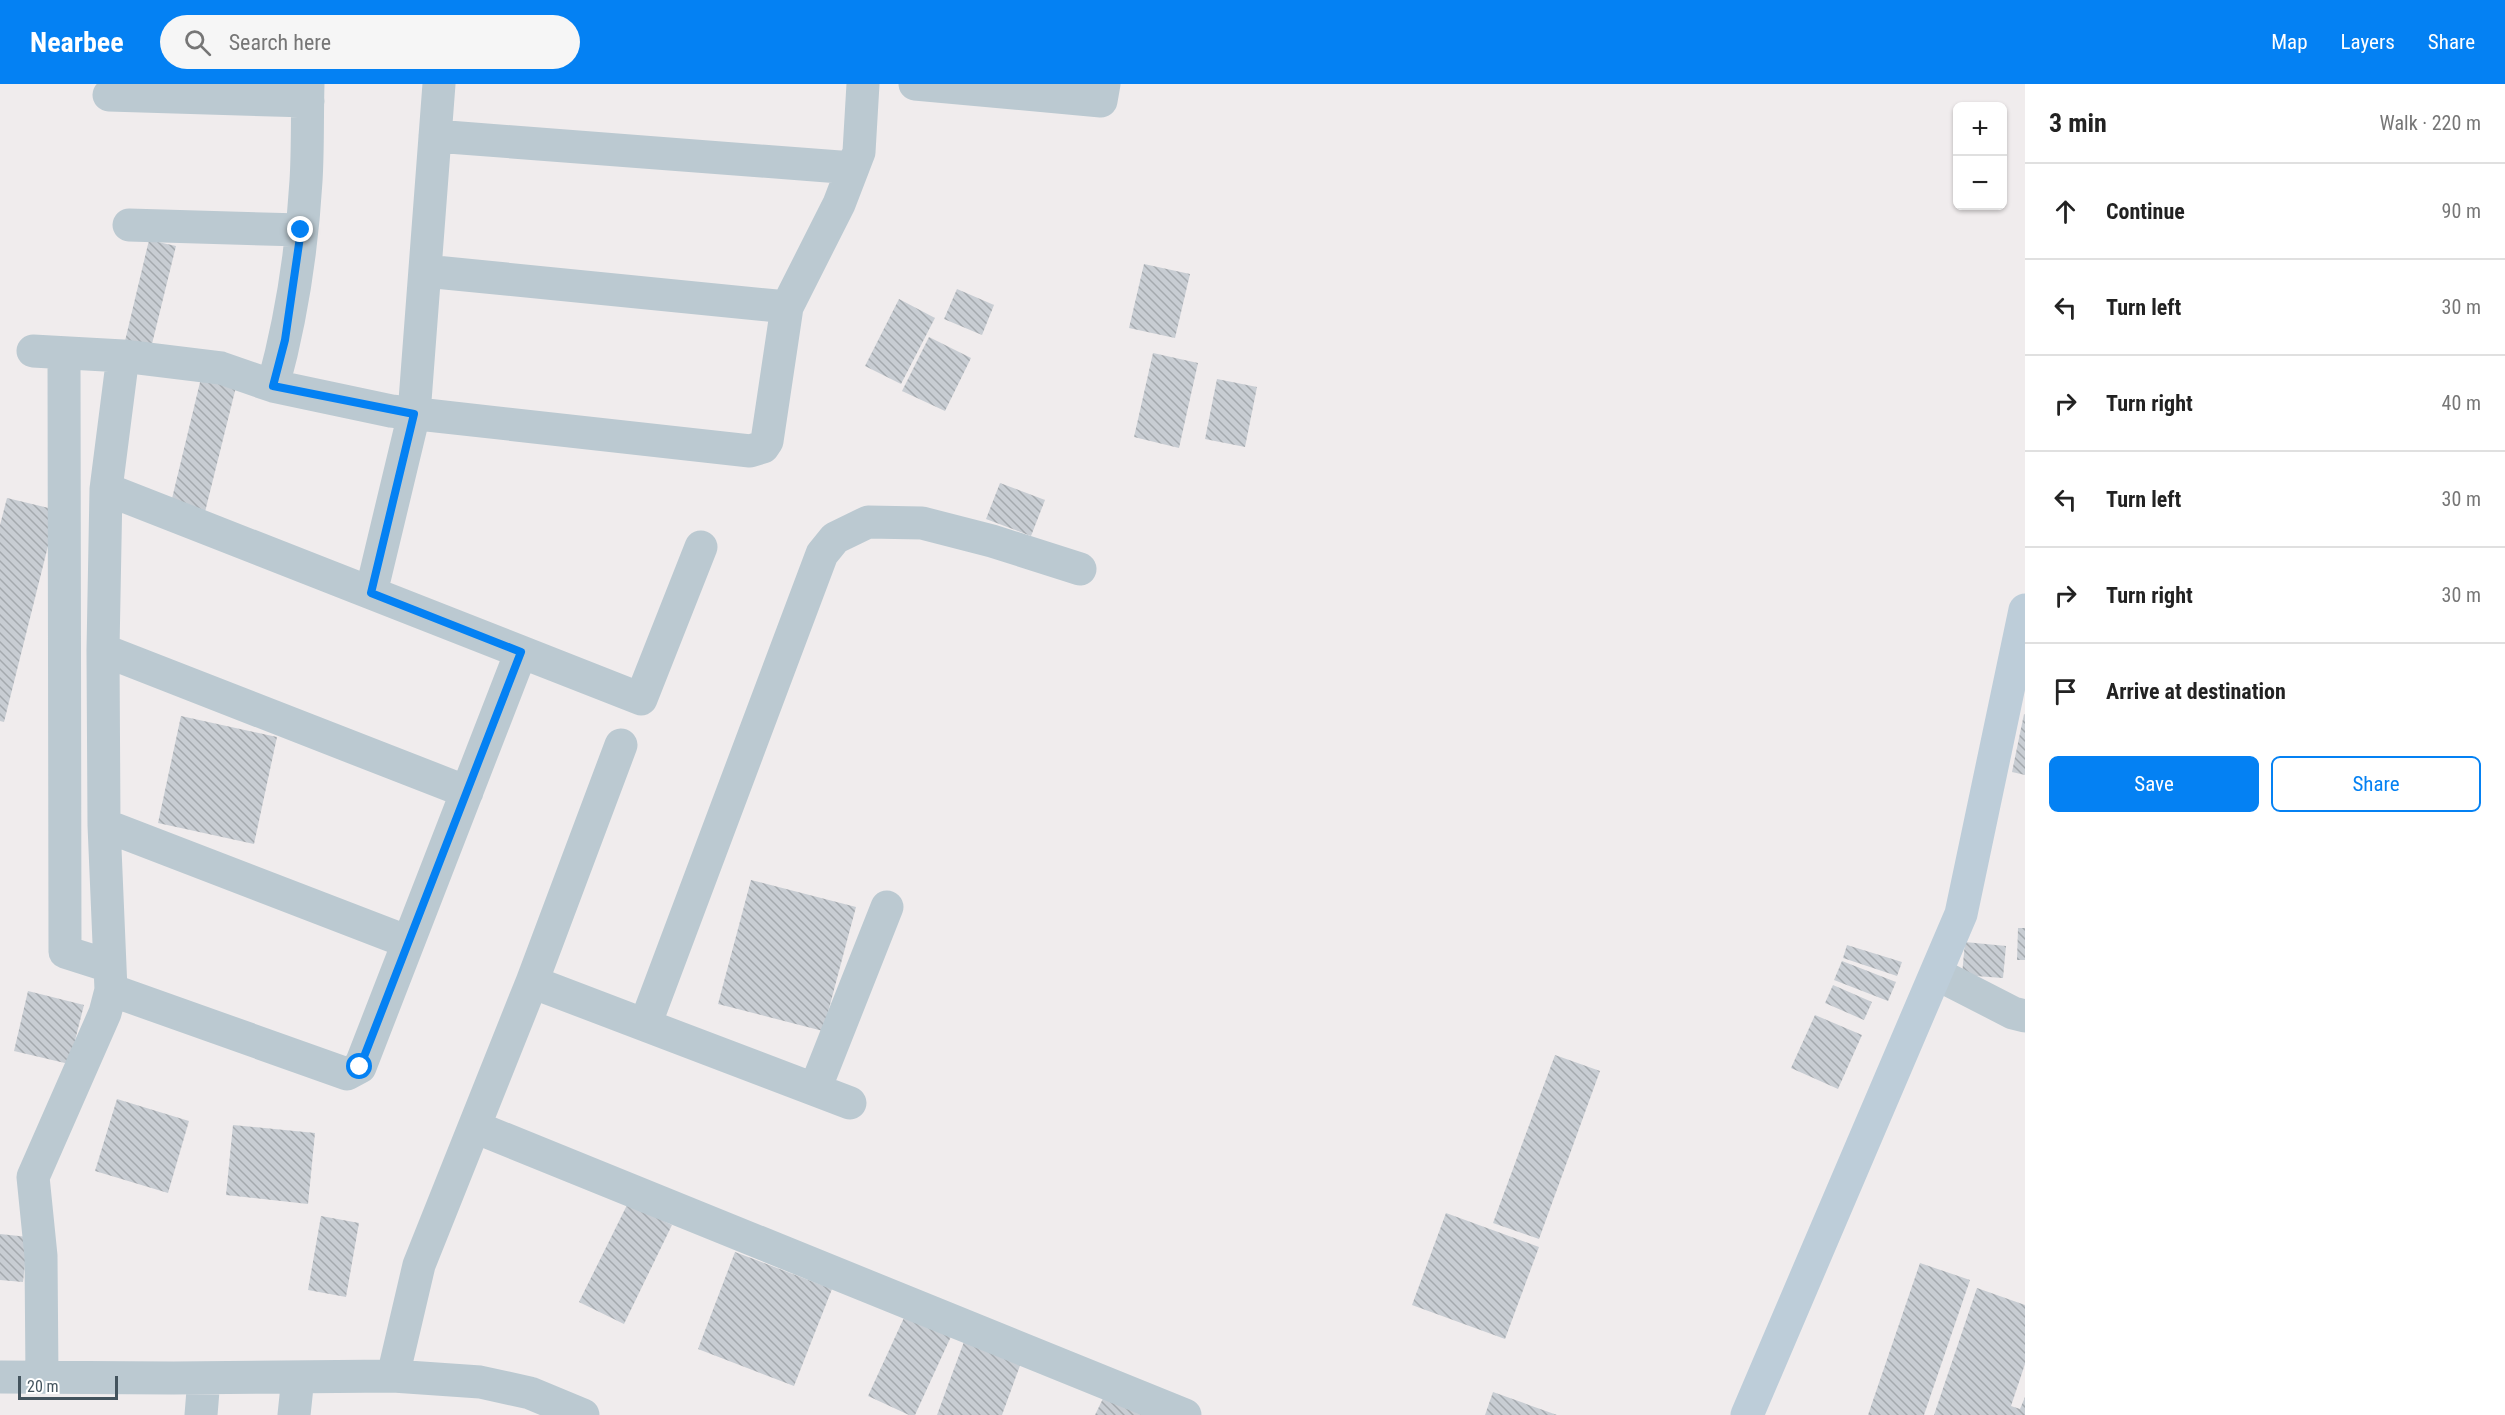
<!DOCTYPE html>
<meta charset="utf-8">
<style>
body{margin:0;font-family:"Roboto Condensed",sans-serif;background:#f6f6f6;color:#222}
.controls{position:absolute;right:18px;top:18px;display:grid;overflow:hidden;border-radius:9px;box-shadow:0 2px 4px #0004}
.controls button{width:54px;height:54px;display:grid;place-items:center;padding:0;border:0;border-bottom:2px solid #e0e0e0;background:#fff;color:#222;font:30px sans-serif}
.scale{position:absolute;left:18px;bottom:15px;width:100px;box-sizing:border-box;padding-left:6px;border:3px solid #43535d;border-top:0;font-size:16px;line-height:21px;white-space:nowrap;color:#43535d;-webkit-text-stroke:4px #fff;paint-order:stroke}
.stop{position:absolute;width:18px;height:18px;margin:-14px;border:4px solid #0481f3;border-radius:50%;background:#fff}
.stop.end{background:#0481f3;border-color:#fff;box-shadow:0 2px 6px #0008}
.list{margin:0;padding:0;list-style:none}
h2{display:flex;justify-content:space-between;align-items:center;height:78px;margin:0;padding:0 24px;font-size:26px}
h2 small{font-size:20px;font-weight:400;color:#767676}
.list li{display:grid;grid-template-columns:39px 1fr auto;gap:18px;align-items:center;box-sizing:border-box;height:96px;padding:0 24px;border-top:2px solid #e0e0e0}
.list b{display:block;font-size:22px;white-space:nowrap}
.list em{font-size:20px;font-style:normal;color:#767676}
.actions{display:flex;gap:12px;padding:18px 24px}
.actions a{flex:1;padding:14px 0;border:2px solid #0481f3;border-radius:9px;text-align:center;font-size:21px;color:#0481f3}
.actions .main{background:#0481f3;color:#fff}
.icon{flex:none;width:33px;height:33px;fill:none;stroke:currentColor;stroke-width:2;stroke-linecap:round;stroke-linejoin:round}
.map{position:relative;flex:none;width:2025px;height:1331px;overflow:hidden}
header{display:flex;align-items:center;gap:36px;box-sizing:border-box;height:84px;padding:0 30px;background:#0481f3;color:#fff}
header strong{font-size:28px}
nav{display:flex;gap:33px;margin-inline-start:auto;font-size:21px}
.search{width:420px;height:54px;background:#f6f6f6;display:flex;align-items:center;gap:15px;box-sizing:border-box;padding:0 21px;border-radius:33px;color:#767676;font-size:22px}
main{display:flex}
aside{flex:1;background:#fff}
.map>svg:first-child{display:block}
.building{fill:url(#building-back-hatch)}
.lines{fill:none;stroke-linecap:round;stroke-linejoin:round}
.street{stroke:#bbc9d1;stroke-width:33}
.secondary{stroke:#bdcdd9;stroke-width:33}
.route{stroke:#0481f3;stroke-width:8}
</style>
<header>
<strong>Nearbee</strong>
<div class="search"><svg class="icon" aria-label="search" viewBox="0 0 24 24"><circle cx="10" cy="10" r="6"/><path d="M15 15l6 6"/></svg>Search here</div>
<nav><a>Map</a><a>Layers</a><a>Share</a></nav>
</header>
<main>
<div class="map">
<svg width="2025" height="1331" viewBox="0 0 2025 1331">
<defs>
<pattern id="building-back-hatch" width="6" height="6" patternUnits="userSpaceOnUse" patternTransform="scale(1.5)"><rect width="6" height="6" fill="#c8cdd3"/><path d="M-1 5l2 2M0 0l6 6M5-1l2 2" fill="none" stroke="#a4a9ae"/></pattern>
</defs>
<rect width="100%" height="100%" fill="#f0eced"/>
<path class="building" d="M 149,156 L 176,162 L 151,264 L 125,257 Z
M 1144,180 L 1190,190 L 1175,254 L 1129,244 Z
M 957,205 L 994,221 L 982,251 L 944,235 Z
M 899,215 L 935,234 L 901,300 L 865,282 Z
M 929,253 L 971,274 L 945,327 L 902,307 Z
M 1153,269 L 1198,279 L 1179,364 L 1134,353 Z
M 202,290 L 237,299 L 203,436 L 169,427 Z
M 1217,295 L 1257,303 L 1245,363 L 1205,355 Z
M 1000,399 L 1045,416 L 1031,452 L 986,435 Z
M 7,414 L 57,426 L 4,638 L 0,637 L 0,441 Z
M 2024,630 L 2025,631 L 2025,691 L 2012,688 Z
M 181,632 L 277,653 L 254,760 L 158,739 Z
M 751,796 L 856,823 L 823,947 L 718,920 Z
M 2018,844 L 2025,844 L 2025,876 L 2017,876 Z
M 1965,858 L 2006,862 L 2003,894 L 1962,891 Z
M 1847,861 L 1902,878 L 1897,892 L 1843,874 Z
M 1842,877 L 1896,898 L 1888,917 L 1834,896 Z
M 1833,901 L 1872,918 L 1864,936 L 1825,919 Z
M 28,907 L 84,921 L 69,980 L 14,967 Z
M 1815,931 L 1862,951 L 1838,1005 L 1791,984 Z
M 1555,971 L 1600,987 L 1539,1155 L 1493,1139 Z
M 117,1015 L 189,1037 L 168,1109 L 95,1087 Z
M 233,1041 L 315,1049 L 308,1120 L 226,1111 Z
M 628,1119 L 672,1141 L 624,1240 L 579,1218 Z
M 1446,1129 L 1539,1163 L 1505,1255 L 1412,1221 Z
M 321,1132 L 359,1139 L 346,1213 L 308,1206 Z
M 0,1150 L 28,1153 L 23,1198 L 0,1196 Z
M 735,1168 L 832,1205 L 794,1302 L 698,1265 Z
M 1920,1179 L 1970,1196 L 1924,1331 L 1868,1331 Z
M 1977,1204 L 2025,1221 L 2025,1280 L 2011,1322 L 2020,1325 L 2025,1313 L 2025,1331 L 1934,1331 Z
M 908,1225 L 954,1246 L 915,1331 L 909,1331 L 868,1312 Z
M 965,1255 L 1022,1276 L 1002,1331 L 937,1331 Z
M 1109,1302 L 1165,1331 L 1095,1331 Z
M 1493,1308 L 1557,1331 L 1485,1331 Z"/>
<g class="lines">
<path class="street" d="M 915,0 L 1101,17 L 1104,0
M 109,11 L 308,17
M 435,52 L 853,84
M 129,141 L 301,146
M 425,187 L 787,223
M 33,267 L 123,272 L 221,284 L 273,302 C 291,236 302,165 306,97 C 308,65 307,32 308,0
M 64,269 L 65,868 L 109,882
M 273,302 L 391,327 L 750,367 L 763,363 L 767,357 L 787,223 L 839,120 L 859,68 L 863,0
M 106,405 L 641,615 L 701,463
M 371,509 L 414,330 L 439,0
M 103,566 L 467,708
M 104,741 L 408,858
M 1937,890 L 2013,929 L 2025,932
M 532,898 L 850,1019
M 111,906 L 347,990 L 360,983 L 521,568
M 645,941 L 822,470 L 835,454 L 868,438 L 922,439 L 992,457 L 1080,485
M 815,1005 L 887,823
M 475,1043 L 1185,1331
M 393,1292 L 419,1181 L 532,898 L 621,661
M 0,1293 L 173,1294 L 393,1292 L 480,1298 L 530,1309 L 583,1331
M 42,1293 L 41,1172 L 33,1093 L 105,929 L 111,906 L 104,741 L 103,566 L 106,405 L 123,272
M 201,1331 L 204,1294
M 294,1331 L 298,1293"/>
<path class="secondary" d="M 1747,1331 L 1961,830 L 2025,526"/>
</g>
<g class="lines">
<path class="route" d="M 301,146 L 285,256 L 273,302 L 414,330 L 371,509 L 521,568 L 360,983"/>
</g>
</svg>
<div class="controls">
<button>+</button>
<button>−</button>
</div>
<div class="scale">20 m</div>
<div class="stop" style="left:360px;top:983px"></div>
<div class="stop end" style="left:301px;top:146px"></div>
</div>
<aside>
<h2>3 min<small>Walk · 220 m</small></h2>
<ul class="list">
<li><svg class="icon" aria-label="ahead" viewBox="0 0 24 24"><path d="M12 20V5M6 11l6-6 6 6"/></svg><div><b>Continue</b></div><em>90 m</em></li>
<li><svg class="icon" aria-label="left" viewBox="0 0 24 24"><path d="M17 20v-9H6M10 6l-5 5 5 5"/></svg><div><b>Turn left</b></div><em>30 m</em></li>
<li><svg class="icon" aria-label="right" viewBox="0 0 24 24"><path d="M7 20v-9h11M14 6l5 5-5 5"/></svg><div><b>Turn right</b></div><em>40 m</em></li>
<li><svg class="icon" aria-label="left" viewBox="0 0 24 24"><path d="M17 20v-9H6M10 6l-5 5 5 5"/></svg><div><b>Turn left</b></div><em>30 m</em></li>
<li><svg class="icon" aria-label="right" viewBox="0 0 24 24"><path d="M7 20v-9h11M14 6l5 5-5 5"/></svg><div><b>Turn right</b></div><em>30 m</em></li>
<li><svg class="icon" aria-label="arrive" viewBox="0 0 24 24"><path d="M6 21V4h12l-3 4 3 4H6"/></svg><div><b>Arrive at destination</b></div></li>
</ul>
<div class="actions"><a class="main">Save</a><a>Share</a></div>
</aside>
</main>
